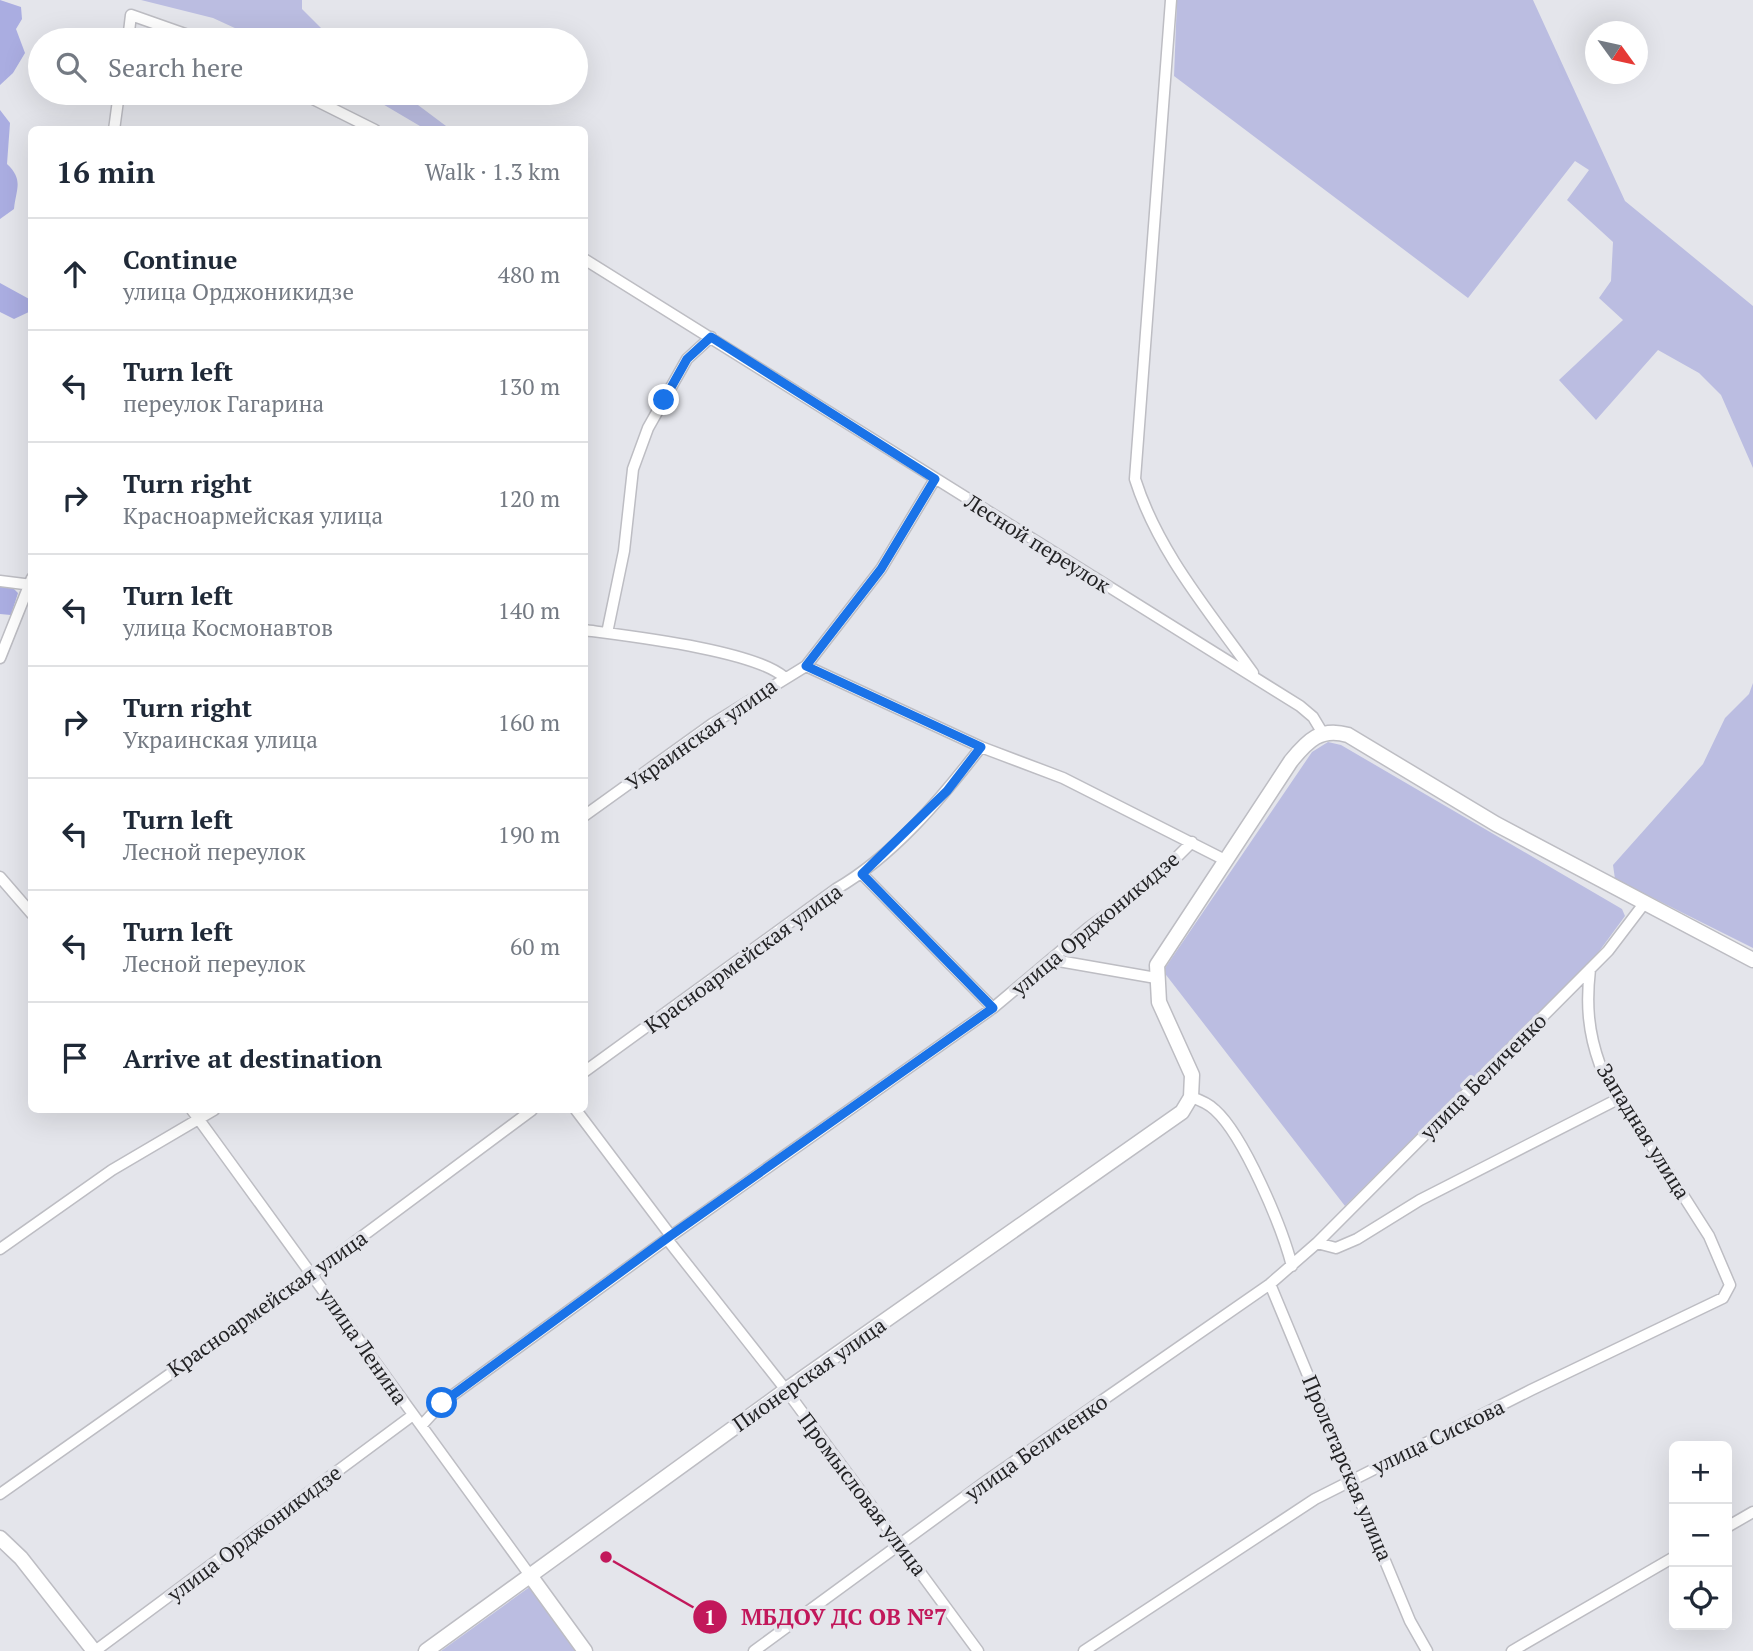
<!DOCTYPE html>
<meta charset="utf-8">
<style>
body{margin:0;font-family:"PT Serif",serif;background:#f6f6f7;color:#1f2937}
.controls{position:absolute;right:21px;bottom:21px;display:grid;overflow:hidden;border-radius:10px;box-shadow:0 7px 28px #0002}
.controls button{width:63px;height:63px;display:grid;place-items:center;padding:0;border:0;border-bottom:2px solid #e0e1e3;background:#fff;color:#1f2937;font:35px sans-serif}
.compass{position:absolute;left:1585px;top:21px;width:63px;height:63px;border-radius:50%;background:#fff;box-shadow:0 7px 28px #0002;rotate:123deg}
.stop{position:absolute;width:21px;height:21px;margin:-16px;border:5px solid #1a73e8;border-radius:50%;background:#fff}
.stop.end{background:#1a73e8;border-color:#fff;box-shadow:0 2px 7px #0008}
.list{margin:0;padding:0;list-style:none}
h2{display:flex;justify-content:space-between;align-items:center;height:91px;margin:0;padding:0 28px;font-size:30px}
h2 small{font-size:23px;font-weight:400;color:#747a83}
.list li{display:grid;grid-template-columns:46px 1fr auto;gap:21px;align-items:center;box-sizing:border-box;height:112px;padding:0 28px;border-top:2px solid #e0e1e3}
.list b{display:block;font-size:26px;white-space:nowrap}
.list p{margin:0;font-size:23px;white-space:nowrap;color:#747a83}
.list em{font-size:23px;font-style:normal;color:#747a83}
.icon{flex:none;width:38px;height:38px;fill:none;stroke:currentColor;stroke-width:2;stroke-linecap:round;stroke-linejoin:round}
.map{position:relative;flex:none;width:1753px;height:1651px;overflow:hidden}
.search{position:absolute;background:#fff;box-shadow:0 7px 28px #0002;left:28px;top:28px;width:560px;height:77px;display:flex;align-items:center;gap:18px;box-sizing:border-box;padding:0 24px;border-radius:38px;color:#747a83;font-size:26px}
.panel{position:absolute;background:#fff;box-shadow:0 7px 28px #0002;left:28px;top:126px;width:560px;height:987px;border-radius:10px}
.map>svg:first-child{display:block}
.green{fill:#bbbde1}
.forest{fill:#aaade1}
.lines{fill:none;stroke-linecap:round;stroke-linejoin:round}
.minor-casing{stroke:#bdbdc3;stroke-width:13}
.tertiary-casing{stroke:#bdbdc3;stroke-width:17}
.minor{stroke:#fff;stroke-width:10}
.tertiary{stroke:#fff;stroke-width:14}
.route{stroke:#1a73e8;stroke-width:9}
.labels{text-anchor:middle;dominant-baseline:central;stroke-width:7;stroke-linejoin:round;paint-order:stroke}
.street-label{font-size:21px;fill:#232325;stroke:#e4e5eb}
.leader{fill:none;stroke:#c2185b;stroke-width:2.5}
.callout-dot{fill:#c2185b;stroke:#e4e5eb;stroke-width:2.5}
.mark-label{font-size:21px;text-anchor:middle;font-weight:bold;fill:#fff}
.callout-label{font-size:23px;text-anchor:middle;font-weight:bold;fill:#c2185b;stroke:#e4e5eb;stroke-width:7;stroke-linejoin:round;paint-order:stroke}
</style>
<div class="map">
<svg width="1753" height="1651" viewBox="0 0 1753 1651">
<rect width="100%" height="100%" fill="#e4e5eb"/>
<path class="green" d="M 141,0 L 302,0 L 302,9 L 333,40 L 261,40 L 213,18 Z
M 1177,0 L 1533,0 L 1625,201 L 1753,306 L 1753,468 L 1721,395 L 1699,373 L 1658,350 L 1596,420 L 1559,380 L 1623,320 L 1599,298 L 1611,281 L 1613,242 L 1567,200 L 1589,170 L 1575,161 L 1468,298 L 1174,76 Z
M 364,93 L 402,93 L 450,129 L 425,129 Z
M 1753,683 L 1753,948 L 1615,879 L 1613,865 L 1703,764 L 1725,718 L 1749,694 Z
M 1328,742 L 1341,745 L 1622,909 L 1625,916 L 1595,957 L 1345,1206 L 1163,971 L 1312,752 Z
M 531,1586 L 576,1651 L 441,1651 Z"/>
<path class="forest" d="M 0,0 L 21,7 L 22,19 L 16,29 L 25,53 L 13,73 L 0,85 Z
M 0,110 L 10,123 L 7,164 C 24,180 16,189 14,209 L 0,219 Z
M 0,283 L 31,300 L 31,311 L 14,319 L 0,312 Z
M 0,586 L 13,588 L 18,593 L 11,615 L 0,614 Z"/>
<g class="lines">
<defs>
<path id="minor" d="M 1171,0 L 1135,479 C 1158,552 1209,611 1253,673
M 128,40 L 131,15 L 202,40
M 301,93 L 375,130
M 114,130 L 119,93
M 584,259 L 1300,706 L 1313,717 L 1322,732
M 0,581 L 32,585
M 584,630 C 629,636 753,650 784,677
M 607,633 L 624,551 L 633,469 L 648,428 L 687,359 L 711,337
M 0,658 L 32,578
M 806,666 L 981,747 L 1063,778 L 1225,860
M 584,816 L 712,724 L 806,666 L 881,569 L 935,479
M 862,874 L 993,1008
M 0,877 L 32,914
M 1053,960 L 1156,978
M 584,1072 L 836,889 C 893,856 941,799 981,747
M 1191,1097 C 1200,1100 1208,1103 1215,1110 C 1244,1136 1282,1227 1292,1266
M 192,1110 L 529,1574
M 576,1110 L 671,1236
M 667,1239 L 786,1390 L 978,1651
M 1317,1243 L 1336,1248 L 1357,1239 L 1420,1200 L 1620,1098
M 0,1249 L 112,1170 L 214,1110
M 1270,1284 L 1410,1621 L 1427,1651
M 422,1425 L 442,1403 L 671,1236 L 993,1008 L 1088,928 L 1157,877 L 1192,842
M 0,1494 L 313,1273 L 532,1110
M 1727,1527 L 1753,1512
M 95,1651 L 413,1415
M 754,1651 L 989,1479 L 1270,1284 L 1317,1243 L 1608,951 L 1643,905
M 1084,1651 L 1315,1499 L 1531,1390 L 1723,1298 L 1730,1285 L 1709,1236 L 1600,1065 C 1588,1032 1586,1004 1590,969
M 1512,1651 L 1674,1557"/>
<path id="tertiary" d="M 0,1538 L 21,1558 L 94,1651
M 529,1574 L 585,1651
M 426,1651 L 786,1390 L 1182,1112 L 1191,1097 L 1192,1075 L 1159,1002 L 1157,965 L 1291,761 C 1308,740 1321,727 1348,735 L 1496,824 L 1753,960"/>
</defs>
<use href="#minor" class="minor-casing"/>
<use href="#tertiary" class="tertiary-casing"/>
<use href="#minor" class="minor"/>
<use href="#tertiary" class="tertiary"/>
</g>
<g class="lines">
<path class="route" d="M 442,1403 L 670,1236 L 993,1008 L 862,874 L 947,791 L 981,747 L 806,666 L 881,569 L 935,479 L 711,337 L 687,359 L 664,400"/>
</g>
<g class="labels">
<g class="street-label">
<text transform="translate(1038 543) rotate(32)">Лесной переулок</text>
<text transform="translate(701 734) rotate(-35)">Украинская улица</text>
<text transform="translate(1095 923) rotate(-40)">улица Орджоникидзе</text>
<text transform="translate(743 958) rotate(-36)">Красноармейская улица</text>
<text transform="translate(1483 1076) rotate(-45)">улица Беличенко</text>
<text transform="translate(1644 1131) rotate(58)">Западная улица</text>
<text transform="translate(267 1303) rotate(-35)">Красноармейская улица</text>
<text transform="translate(364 1346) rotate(55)">улица Ленина</text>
<text transform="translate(809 1374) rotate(-35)">Пионерская улица</text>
<text transform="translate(1438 1436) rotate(-26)">улица Сискова</text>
<text transform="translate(1036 1447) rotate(-35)">улица Беличенко</text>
<text transform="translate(1348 1468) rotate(67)">Пролетарская улица</text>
<text transform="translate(863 1494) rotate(53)">Промысловая улица</text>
<text transform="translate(254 1533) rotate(-37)">улица Орджоникидзе</text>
</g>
</g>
<path class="leader" d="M606 1557L710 1617"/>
<g class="callout-dot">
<circle cx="606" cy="1557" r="7"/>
<circle cx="710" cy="1617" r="18"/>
</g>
<g class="mark-label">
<text x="710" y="1625">1</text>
</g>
<g class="callout-label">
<text x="844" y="1625">МБДОУ ДС ОВ №7</text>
</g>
</svg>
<div class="controls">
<button>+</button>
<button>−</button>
<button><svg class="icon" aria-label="locate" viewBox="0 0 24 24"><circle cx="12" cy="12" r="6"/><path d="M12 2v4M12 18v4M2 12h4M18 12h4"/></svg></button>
</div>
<svg class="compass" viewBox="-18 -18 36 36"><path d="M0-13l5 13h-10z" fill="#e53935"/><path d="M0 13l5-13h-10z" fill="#747a83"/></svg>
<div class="stop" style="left:442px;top:1403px"></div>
<div class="stop end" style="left:664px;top:400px"></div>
<div class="search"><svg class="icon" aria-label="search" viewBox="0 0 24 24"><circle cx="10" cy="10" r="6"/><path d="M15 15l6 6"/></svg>Search here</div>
<section class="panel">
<h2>16 min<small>Walk · 1.3 km</small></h2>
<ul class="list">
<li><svg class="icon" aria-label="ahead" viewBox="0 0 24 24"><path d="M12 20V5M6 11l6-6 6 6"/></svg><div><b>Continue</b><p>улица Орджоникидзе</p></div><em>480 m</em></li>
<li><svg class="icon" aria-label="left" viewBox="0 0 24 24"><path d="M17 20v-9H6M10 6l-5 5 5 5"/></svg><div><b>Turn left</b><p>переулок Гагарина</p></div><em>130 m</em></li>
<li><svg class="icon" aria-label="right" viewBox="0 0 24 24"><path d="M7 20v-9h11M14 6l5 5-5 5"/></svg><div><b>Turn right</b><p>Красноармейская улица</p></div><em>120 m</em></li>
<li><svg class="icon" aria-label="left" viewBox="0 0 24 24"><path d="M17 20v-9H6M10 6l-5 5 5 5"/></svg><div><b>Turn left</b><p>улица Космонавтов</p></div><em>140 m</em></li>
<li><svg class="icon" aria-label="right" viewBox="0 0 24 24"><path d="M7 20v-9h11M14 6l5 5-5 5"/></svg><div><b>Turn right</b><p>Украинская улица</p></div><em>160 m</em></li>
<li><svg class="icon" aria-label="left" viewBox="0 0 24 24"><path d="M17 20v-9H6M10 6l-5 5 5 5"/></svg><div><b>Turn left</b><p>Лесной переулок</p></div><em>190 m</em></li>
<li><svg class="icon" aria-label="left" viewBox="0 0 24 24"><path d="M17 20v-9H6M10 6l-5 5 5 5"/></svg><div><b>Turn left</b><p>Лесной переулок</p></div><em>60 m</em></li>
<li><svg class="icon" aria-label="arrive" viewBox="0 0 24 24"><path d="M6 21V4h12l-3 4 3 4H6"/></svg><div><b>Arrive at destination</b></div></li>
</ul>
</section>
</div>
